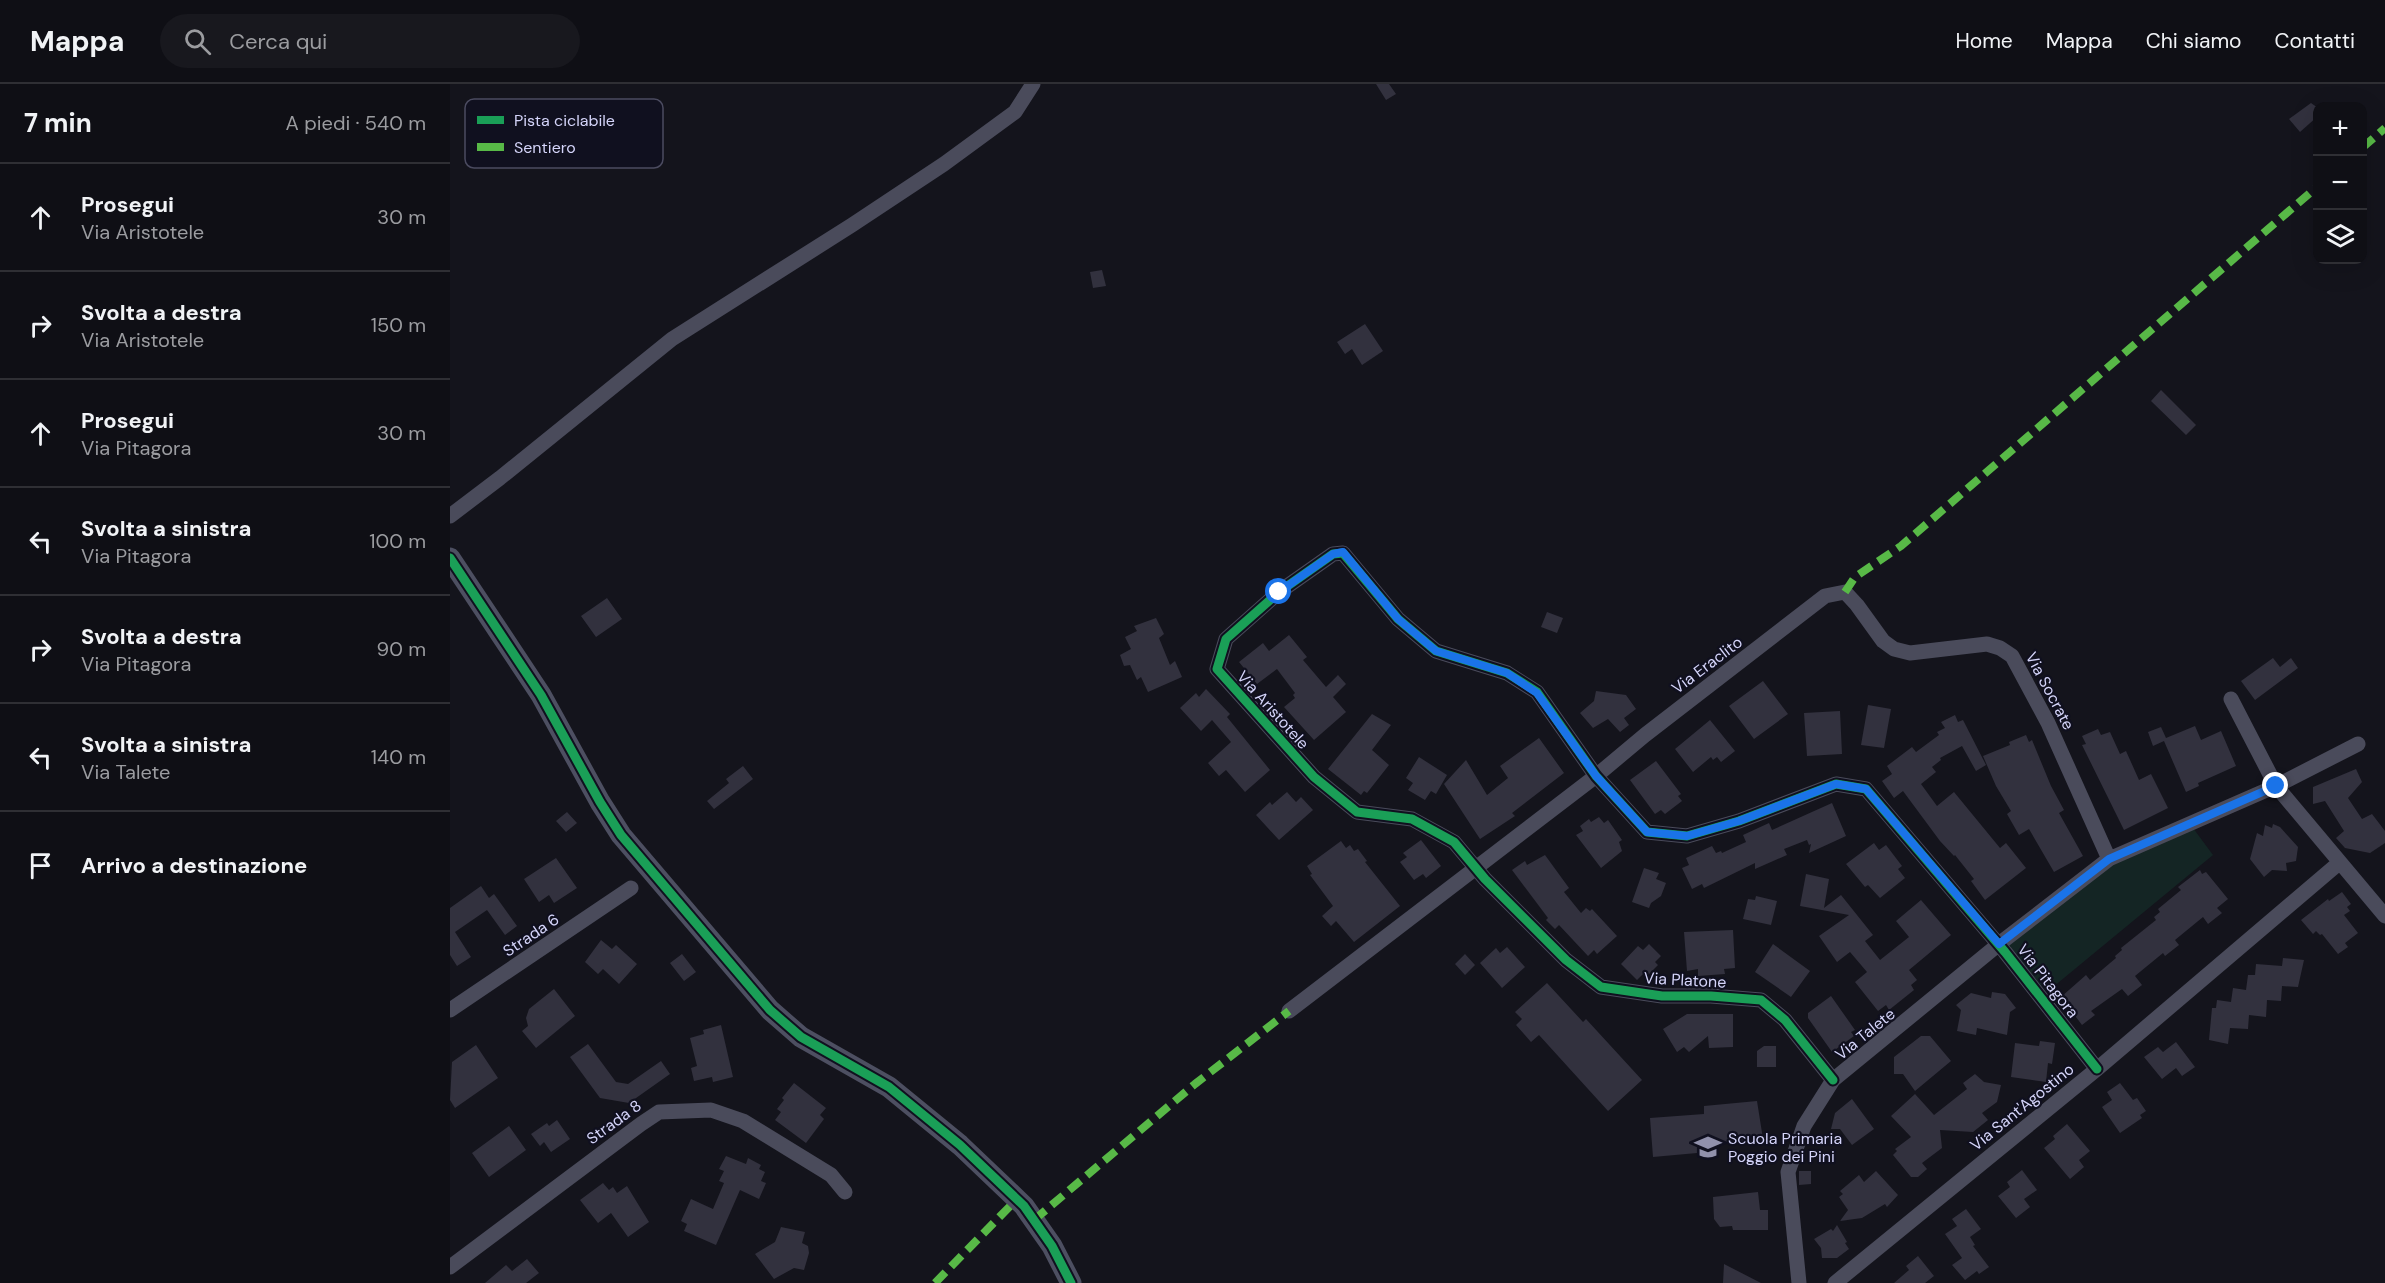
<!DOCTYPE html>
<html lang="it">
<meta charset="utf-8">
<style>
body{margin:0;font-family:"DM Sans",sans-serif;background:#18181e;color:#f1f3f6}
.controls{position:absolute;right:18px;top:18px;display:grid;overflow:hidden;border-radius:12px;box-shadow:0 6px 24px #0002}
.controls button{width:54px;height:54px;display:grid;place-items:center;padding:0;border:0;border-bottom:2px solid #2f2f34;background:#0f0f15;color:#f1f3f6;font:30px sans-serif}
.stop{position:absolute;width:18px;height:18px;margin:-14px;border:4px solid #1a73e8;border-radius:50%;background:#fff}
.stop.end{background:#1a73e8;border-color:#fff;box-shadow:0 2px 6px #0008}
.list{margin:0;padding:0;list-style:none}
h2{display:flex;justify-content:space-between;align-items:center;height:78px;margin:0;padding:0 24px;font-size:26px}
h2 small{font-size:20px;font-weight:400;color:#9b9ca0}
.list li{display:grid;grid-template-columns:39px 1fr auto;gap:18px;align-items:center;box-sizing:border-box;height:108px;padding:0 24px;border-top:2px solid #2f2f34}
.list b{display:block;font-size:22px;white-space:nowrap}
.list p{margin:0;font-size:20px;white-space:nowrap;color:#9b9ca0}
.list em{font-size:20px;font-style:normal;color:#9b9ca0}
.icon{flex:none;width:33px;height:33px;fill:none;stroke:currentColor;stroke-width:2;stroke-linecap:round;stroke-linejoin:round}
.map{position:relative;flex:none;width:1935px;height:1199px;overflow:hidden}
header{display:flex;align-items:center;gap:36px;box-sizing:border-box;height:84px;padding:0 30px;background:#0f0f15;border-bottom:2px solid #2f2f34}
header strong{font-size:28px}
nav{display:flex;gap:33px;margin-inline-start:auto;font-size:21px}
.search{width:420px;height:54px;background:#18181e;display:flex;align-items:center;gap:15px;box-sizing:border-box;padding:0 21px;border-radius:33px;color:#9b9ca0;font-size:22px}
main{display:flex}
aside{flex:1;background:#0f0f15}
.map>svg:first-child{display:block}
.green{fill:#142524}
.building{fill:#32313e}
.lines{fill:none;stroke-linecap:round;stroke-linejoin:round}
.street{stroke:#4a4b5b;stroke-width:15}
.secondary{stroke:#4d4f61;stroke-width:21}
.quiet{stroke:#58b947;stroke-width:8;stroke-dasharray:15 8;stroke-linecap:butt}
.cycleway-casing{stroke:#10101f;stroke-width:13}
.cycleway{stroke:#1a9f57;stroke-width:9}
.route{stroke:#1a73e8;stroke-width:8}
.labels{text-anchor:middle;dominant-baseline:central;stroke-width:4.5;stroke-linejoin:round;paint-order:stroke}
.street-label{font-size:16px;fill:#d4d4f9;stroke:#10101f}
.poi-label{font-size:16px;fill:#d4d4f9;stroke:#10101f;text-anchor:start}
.key{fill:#10101f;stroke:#4b4b60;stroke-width:1.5}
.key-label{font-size:16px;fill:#d4d4f9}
</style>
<header>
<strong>Mappa</strong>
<div class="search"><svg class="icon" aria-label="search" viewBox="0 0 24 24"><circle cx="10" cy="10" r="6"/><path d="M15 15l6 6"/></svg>Cerca qui</div>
<nav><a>Home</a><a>Mappa</a><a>Chi siamo</a><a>Contatti</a></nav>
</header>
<main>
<aside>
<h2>7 min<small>A piedi · 540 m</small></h2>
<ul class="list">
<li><svg class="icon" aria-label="ahead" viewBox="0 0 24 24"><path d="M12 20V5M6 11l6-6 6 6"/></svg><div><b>Prosegui</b><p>Via Aristotele</p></div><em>30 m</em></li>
<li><svg class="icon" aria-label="right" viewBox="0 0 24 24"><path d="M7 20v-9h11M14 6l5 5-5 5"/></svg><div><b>Svolta a destra</b><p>Via Aristotele</p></div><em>150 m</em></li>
<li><svg class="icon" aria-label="ahead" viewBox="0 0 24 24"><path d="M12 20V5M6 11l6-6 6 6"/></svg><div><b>Prosegui</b><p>Via Pitagora</p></div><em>30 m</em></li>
<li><svg class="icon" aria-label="left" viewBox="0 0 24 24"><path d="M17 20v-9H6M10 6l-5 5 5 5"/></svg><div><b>Svolta a sinistra</b><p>Via Pitagora</p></div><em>100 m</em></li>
<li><svg class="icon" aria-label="right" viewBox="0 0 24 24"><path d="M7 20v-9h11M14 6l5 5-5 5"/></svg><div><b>Svolta a destra</b><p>Via Pitagora</p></div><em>90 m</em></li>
<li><svg class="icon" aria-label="left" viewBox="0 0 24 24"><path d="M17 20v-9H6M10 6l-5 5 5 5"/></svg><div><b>Svolta a sinistra</b><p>Via Talete</p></div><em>140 m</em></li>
<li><svg class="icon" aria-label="arrive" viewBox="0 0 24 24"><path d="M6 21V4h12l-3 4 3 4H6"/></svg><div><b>Arrivo a destinazione</b></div></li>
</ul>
</aside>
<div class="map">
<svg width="1935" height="1199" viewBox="0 0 1935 1199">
<rect width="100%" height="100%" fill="#14141c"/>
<path class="green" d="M 1743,744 L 1763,771 L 1597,908 L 1555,861 L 1666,776 Z"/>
<path class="building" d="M 926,0 L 939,0 L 946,10 L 936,16 Z
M 1861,19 L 1868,24 L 1868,32 L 1850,48 L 1839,35 Z
M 652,186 L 656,202 L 643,204 L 640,188 Z
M 915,240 L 933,267 L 912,281 L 902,265 L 895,270 L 887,258 Z
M 1711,306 L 1746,341 L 1736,351 L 1701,317 Z
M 157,514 L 172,535 L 146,553 L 131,532 Z
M 1097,528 L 1113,534 L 1107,549 L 1091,543 Z
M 706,534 L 714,550 L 709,554 L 720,581 L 725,577 L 732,593 L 698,608 L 691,593 L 687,596 L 680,581 L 674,582 L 670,571 L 681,565 L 675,553 L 687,547 L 684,542 Z
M 839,551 L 857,573 L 853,576 L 876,603 L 888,591 L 896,600 L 883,613 L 896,628 L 864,656 L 834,623 L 845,614 L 843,611 L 845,609 L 827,585 L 807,600 L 789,578 L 813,559 L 819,567 Z
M 1823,574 L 1830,583 L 1841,574 L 1848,584 L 1805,616 L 1791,597 Z
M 1313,597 L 1338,630 L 1304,655 L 1279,622 Z
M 756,605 L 780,630 L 777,633 L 820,686 L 795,708 L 776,686 L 769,692 L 758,679 L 781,658 L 762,636 L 751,647 L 730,624 L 746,609 L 749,613 Z
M 1146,607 L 1176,611 L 1186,625 L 1174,634 L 1179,641 L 1170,648 L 1158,635 L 1143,644 L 1130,629 L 1144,617 Z
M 1418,621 L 1441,625 L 1434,664 L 1411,661 Z
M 1390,627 L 1392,670 L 1357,672 L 1354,629 Z
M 922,630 L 941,641 L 922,666 L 939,681 L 917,709 L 914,707 L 911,711 L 878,685 Z
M 1505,631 L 1508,638 L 1513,636 L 1536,681 L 1526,687 L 1512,662 L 1490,674 L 1491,676 L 1482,683 L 1486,688 L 1471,700 L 1487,722 L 1504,708 L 1550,764 L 1556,759 L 1576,784 L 1535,816 L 1521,797 L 1524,795 L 1505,771 L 1504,772 L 1490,757 L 1453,707 L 1444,714 L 1432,697 L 1442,690 L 1437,682 L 1462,663 L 1466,668 L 1489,651 L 1487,648 L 1495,644 L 1491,638 Z
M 1260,636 L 1285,667 L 1271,678 L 1267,673 L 1263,676 L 1261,673 L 1243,688 L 1225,665 Z
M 1745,642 L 1751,656 L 1771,647 L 1786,682 L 1748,699 L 1749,702 L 1736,708 L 1714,657 L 1703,662 L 1698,648 L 1711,643 L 1716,654 Z
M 1648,645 L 1651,651 L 1660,648 L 1670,670 L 1676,667 L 1689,696 L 1701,690 L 1718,724 L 1674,746 L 1632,661 L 1636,660 L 1632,652 Z
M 1576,651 L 1579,658 L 1582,656 L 1601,702 L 1614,726 L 1609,729 L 1633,772 L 1604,788 L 1579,745 L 1569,751 L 1557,730 L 1561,727 L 1546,702 L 1533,672 L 1560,661 L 1559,658 Z
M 1089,654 L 1114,689 L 1062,729 L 1065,732 L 1030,755 L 994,700 L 1016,676 L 1037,711 L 1058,694 L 1050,682 Z
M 969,673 L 997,691 L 986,710 L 981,707 L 975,716 L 958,706 L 963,699 L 956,694 Z
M 1206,677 L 1231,710 L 1228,712 L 1232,717 L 1215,730 L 1211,726 L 1205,730 L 1180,696 Z
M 293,682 L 303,695 L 264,725 L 257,717 L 279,699 L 276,695 Z
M 1906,685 L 1912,698 L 1898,714 L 1912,735 L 1922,730 L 1935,747 L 1935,759 L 1920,769 L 1895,764 L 1886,754 L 1894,747 L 1875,717 L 1863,720 L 1863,703 Z
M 837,708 L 846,718 L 851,713 L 863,726 L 829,756 L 806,731 L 820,718 L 822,721 Z
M 1382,719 L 1396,752 L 1359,769 L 1361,760 L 1359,761 L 1357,756 L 1334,765 L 1337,771 L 1305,785 L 1305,779 L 1254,804 L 1252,800 L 1242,805 L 1232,784 L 1239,781 L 1236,774 L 1262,762 L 1266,769 L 1271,767 L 1272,769 L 1296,758 L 1293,751 L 1319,739 L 1322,746 Z
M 117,728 L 127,739 L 116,748 L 106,737 Z
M 1149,733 L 1154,739 L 1158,736 L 1172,756 L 1169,758 L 1172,767 L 1151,784 L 1126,751 L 1133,747 L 1130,742 L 1139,735 L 1141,738 Z
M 1823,740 L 1830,743 L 1848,763 L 1846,777 L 1836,779 L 1837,787 L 1822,786 L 1814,793 L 1800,775 L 1807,749 L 1813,752 L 1815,741 L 1822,744 Z
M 971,756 L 991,782 L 976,794 L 973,790 L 964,796 L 950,778 L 957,773 L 953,769 Z
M 891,757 L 896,764 L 900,761 L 904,767 L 908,765 L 917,777 L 915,778 L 950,822 L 904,858 L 886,837 L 881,842 L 872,832 L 883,822 L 860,791 L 862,790 L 857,782 Z
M 1424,759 L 1429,766 L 1436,761 L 1452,782 L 1448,785 L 1455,794 L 1430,814 L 1418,801 L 1415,803 L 1396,780 Z
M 1095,771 L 1119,804 L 1114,808 L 1131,829 L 1136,824 L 1140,827 L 1142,825 L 1167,852 L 1147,870 L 1144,866 L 1138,872 L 1109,841 L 1105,845 L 1096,836 L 1098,834 L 1062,786 L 1075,777 L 1077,781 Z
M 106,774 L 127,804 L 104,819 L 99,811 L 89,818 L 74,795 Z
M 1194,784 L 1209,789 L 1206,795 L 1216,799 L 1211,812 L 1201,819 L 1199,824 L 1182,818 Z
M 1750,786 L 1752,790 L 1756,788 L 1778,815 L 1767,824 L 1772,829 L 1758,840 L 1753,833 L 1725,856 L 1729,861 L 1715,872 L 1713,869 L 1685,892 L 1692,901 L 1678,912 L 1672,905 L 1641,927 L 1645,931 L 1632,941 L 1611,913 L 1636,891 L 1640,896 L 1666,874 L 1665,872 L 1672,866 L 1671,864 L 1706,836 L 1704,833 L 1710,828 L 1708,825 L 1731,806 L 1728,803 Z
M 1356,790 L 1379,795 L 1374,824 L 1391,811 L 1423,851 L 1415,857 L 1430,876 L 1459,853 L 1446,837 L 1471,816 L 1501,851 L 1459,886 L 1467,896 L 1461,901 L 1464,906 L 1439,926 L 1436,921 L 1428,927 L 1405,898 L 1417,888 L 1400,868 L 1387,878 L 1369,852 L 1399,831 L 1350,822 Z
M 31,802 L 39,814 L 44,810 L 67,842 L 55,851 L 37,826 L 5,848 L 21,873 L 7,882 L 0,871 L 0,824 Z
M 1892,808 L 1901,820 L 1897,823 L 1900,827 L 1894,831 L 1908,849 L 1895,859 L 1898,863 L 1888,870 L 1872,850 L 1870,851 L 1866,847 L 1863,850 L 1851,836 L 1878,815 L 1879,817 Z
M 1306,812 L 1327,817 L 1321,841 L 1293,835 L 1298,815 L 1305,816 Z
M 1283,846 L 1285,884 L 1274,885 L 1275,890 L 1248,892 L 1248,885 L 1237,887 L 1234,848 Z
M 151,856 L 162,865 L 166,861 L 187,880 L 169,900 L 153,885 L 148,890 L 135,878 Z
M 1199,860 L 1211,872 L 1205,878 L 1208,881 L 1198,891 L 1195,888 L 1187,896 L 1171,880 L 1188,862 L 1193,866 Z
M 1323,860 L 1360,887 L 1341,913 L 1305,888 Z
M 1057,863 L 1075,883 L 1052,904 L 1030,879 L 1046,864 L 1050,869 Z
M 232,870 L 246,888 L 234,897 L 220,879 Z
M 1015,870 L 1025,881 L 1015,891 L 1005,880 Z
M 1833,874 L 1854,876 L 1848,903 L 1832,902 L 1831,917 L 1817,916 L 1816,933 L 1799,931 L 1798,945 L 1780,944 L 1778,960 L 1759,956 L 1762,924 L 1766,924 L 1767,916 L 1781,918 L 1783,904 L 1796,906 L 1798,891 L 1805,891 L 1806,880 L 1832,882 Z
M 1097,899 L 1133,938 L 1136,935 L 1192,996 L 1158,1027 L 1089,951 L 1081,958 L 1066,941 L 1072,935 L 1065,928 Z
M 104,905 L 125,932 L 86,964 L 72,947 L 78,942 L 76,934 L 79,925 Z
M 1542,908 L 1555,910 L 1566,924 L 1560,928 L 1557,951 L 1527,944 L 1526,951 L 1507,947 L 1511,926 L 1506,921 L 1521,909 L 1541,914 Z
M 1381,912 L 1405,946 L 1401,948 L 1404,952 L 1382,968 L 1358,934 L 1358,929 Z
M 1237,930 L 1283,930 L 1283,963 L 1259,964 L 1258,952 L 1239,968 L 1234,963 L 1227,968 L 1213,945 Z
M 271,941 L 283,993 L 263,998 L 262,993 L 244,997 L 241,984 L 247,982 L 240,954 L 254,950 L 253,946 Z
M 1471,952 L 1480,952 L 1501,977 L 1465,1007 L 1453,990 L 1444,990 L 1444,973 Z
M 1590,957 L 1605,959 L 1602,980 L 1598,979 L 1596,998 L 1561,993 L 1565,959 L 1589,962 Z
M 1726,958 L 1745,983 L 1732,992 L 1726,984 L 1712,995 L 1694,973 L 1708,963 L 1713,968 Z
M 138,960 L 166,998 L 178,1000 L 211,977 L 220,990 L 179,1019 L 150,1014 L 120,973 Z
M 26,961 L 48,994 L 5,1024 L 0,1016 L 2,978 Z
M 1314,962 L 1326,962 L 1326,983 L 1307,983 L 1307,967 Z
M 1525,990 L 1534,998 L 1551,1001 L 1547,1018 L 1532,1029 L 1538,1036 L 1523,1048 L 1490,1046 L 1492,1064 L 1472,1079 L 1477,1085 L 1468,1093 L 1461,1093 L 1443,1071 L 1447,1067 L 1445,1065 L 1461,1053 L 1441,1032 L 1465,1010 L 1484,1031 L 1517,1005 L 1513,999 Z
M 344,999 L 376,1024 L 370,1031 L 374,1035 L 356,1059 L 325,1036 L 331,1028 L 327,1025 L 334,1016 L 332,1014 Z
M 1670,999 L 1683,1016 L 1687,1014 L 1696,1027 L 1690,1031 L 1692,1034 L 1670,1049 L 1652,1023 L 1662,1016 L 1657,1008 Z
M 1402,1015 L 1424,1045 L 1402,1061 L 1390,1045 L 1381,1045 L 1385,1029 Z
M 1307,1017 L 1313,1055 L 1258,1060 L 1258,1068 L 1203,1073 L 1200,1034 L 1254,1030 L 1254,1022 Z
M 107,1036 L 120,1055 L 101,1068 L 94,1058 L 90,1062 L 81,1050 L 97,1039 L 99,1042 Z
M 1617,1040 L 1640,1067 L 1629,1076 L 1634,1083 L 1620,1095 L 1594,1064 L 1605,1055 L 1603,1052 Z
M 59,1042 L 76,1066 L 39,1093 L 22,1069 Z
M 276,1072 L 296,1080 L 298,1074 L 311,1081 L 309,1085 L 315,1088 L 311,1097 L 316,1099 L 309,1115 L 290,1106 L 266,1161 L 234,1147 L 237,1140 L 231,1137 L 241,1115 L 263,1125 L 274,1099 L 269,1097 L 274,1087 L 269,1085 Z
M 1572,1086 L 1587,1106 L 1574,1115 L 1580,1123 L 1566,1134 L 1548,1112 L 1560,1103 L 1557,1098 Z
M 1349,1087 L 1361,1087 L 1361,1100 L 1349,1101 Z
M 1426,1087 L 1448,1111 L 1437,1123 L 1435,1120 L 1412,1134 L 1390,1137 L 1398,1126 L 1389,1113 L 1393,1110 L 1390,1107 L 1409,1091 L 1414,1098 Z
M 153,1099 L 159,1106 L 163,1103 L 167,1109 L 177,1102 L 199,1138 L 178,1153 L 161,1129 L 148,1139 L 130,1116 Z
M 1308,1108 L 1310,1126 L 1318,1126 L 1318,1146 L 1283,1146 L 1282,1142 L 1270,1143 L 1264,1135 L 1263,1113 Z
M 1516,1125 L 1531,1145 L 1520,1153 L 1525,1161 L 1523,1162 L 1539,1183 L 1529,1190 L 1527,1187 L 1515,1196 L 1502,1181 L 1512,1174 L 1495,1150 L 1507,1142 L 1502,1135 Z
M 1387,1141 L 1397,1158 L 1395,1159 L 1399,1165 L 1387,1174 L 1372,1174 L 1371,1164 L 1364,1155 L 1381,1145 L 1383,1147 Z
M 331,1143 L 355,1148 L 352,1159 L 358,1162 L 359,1169 L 354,1186 L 344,1184 L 324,1195 L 305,1170 L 325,1158 Z
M 1468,1172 L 1484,1192 L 1475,1199 L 1444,1199 L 1459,1186 L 1456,1182 Z
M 77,1175 L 89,1189 L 76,1199 L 35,1199 L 56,1181 L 62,1187 Z
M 1274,1180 L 1311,1199 L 1273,1199 Z"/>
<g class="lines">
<path class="street" d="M 0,432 L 50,394 L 222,255 L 402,141 L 494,80 L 565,28 L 583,0
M 1781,615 L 1826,702 L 1908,660
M 0,926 L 181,804
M 839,927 L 1146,692 L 1195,651 L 1375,512 L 1395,508 L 1407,521 L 1433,557 L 1444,565 L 1460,569 L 1537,560 L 1550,564 L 1562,572 L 1598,639 L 1659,775
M 1383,996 L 1335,936 L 1311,916 L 1261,912 L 1212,912 L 1151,903 L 1116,876 L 1035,795 L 1004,758 L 962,735 L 907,728 L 864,693 L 767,585 L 776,555 L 829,508 L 883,470 L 893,469 L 948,535 L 986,567 L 1057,589 L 1087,608 L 1146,692 L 1197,748 L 1237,752 L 1289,737 L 1386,700 L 1416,705 L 1555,868 L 1647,985
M 0,1183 L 191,1040 L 209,1028 L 261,1026 L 293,1037 L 381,1091 L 395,1108
M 1349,1199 L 1338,1088 L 1354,1042 L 1383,996 L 1549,860 L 1659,775 L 1826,702 L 1935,832
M 1385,1199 L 1647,985 L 1889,779"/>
<path class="secondary" d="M 0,474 L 91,611 L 150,718 L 171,751 L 320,926 L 351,953 L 439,1003 L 510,1061 L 574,1122 L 602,1162 L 621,1199"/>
<path class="quiet" d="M 1912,64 L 1935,44
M 1395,508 L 1405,493 L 1451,462 L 1868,102
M 584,1136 L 745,1000 L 839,927
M 485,1199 L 567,1115"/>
<defs>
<path id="cycleway" d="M 0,474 L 91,611 L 150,718 L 171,751 L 320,926 L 351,953 L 439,1003 L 510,1061 L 574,1122 L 602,1162 L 621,1199
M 1383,996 L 1335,936 L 1311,916 L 1261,912 L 1212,912 L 1151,903 L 1116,876 L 1035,795 L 1004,758 L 962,735 L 907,728 L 864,693 L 767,585 L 776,555 L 829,508 L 883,470 L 893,469 L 948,535 L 986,567 L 1057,589 L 1087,608 L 1146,692 L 1197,748 L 1237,752 L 1289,737 L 1386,700 L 1416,705 L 1555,868 L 1647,985"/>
</defs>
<use href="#cycleway" class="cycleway-casing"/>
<use href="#cycleway" class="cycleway"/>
</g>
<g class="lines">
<path class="route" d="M 829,508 L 883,470 L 893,468 L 948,535 L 986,567 L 1057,589 L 1087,609 L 1146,692 L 1197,748 L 1237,752 L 1289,737 L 1386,700 L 1416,705 L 1549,860 L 1659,775 L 1826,702"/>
</g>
<defs>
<symbol id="school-bare" viewBox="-9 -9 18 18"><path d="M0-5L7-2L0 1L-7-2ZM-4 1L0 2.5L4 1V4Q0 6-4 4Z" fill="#9191ac" stroke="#10101f" stroke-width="2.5" paint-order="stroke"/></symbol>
</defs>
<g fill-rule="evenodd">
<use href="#school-bare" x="1239" y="1044" width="38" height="38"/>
</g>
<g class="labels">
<g class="street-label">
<text transform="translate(1257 581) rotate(-37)">Via Eraclito</text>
<text transform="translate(1600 607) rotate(62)">Via Socrate</text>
<text transform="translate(823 626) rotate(48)">Via Aristotele</text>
<text transform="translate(81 851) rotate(-34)">Strada 6</text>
<text transform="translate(1235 896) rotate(3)">Via Platone</text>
<text transform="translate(1598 897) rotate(52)">Via Pitagora</text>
<text transform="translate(1415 950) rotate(-39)">Via Talete</text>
<text transform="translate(1572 1023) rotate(-39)">Via Sant'Agostino</text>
<text transform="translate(164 1038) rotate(-36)">Strada 8</text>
</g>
<g class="poi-label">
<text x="1278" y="1054">Scuola Primaria<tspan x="1278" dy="18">Poggio dei Pini</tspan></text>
</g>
</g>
<rect x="15" y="15" width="198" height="69" rx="9" class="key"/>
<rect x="27" y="32" width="27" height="8" fill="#1a9f57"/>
<rect x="27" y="59" width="27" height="8" fill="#58b947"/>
<g class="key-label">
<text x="64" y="42">Pista ciclabile</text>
<text x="64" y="69">Sentiero</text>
</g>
</svg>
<div class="controls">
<button>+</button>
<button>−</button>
<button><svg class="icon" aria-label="layers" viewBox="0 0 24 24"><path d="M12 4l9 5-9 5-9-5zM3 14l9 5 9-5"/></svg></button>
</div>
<div class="stop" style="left:829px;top:508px"></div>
<div class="stop end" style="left:1826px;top:702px"></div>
</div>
</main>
